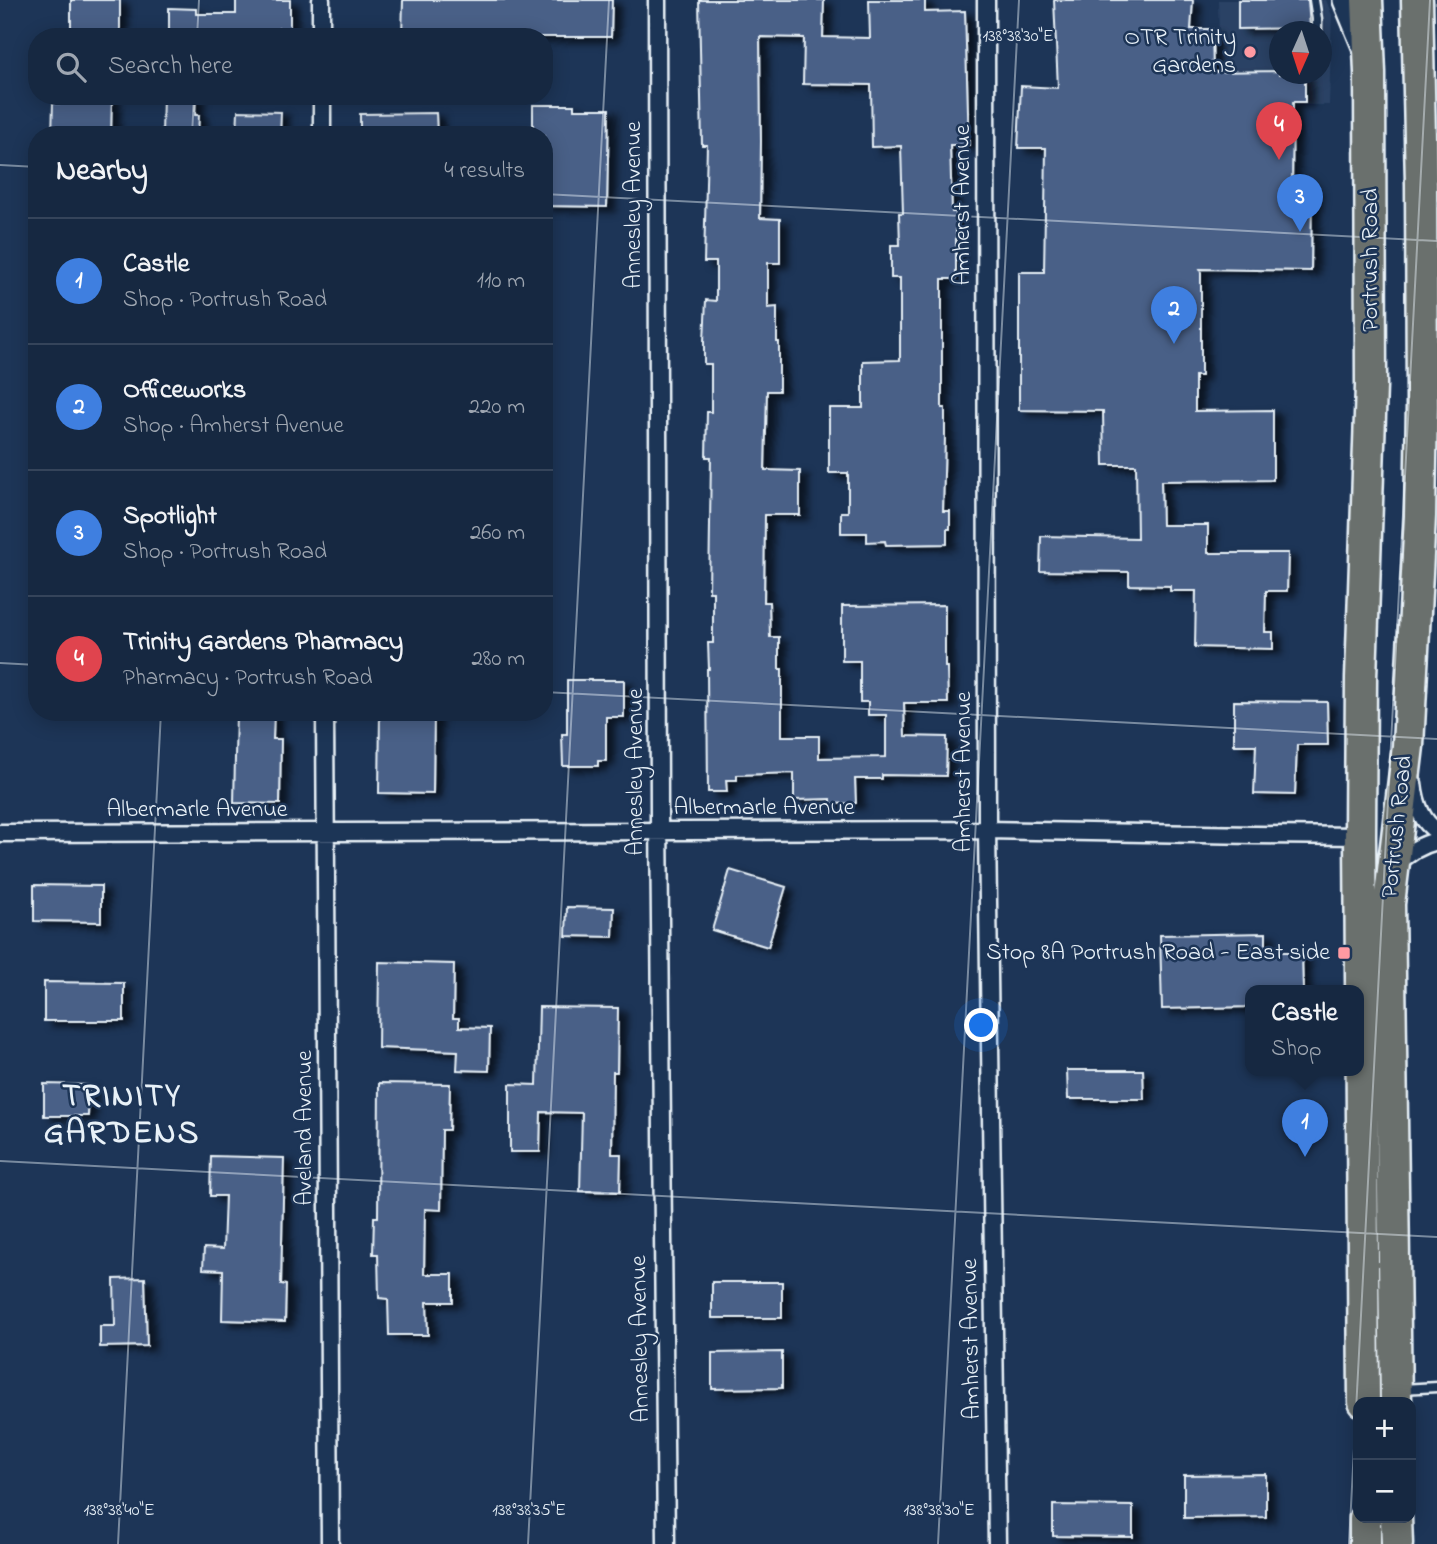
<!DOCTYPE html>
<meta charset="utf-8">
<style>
body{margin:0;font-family:"Indie Flower",sans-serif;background:#1f3048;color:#f1f3f6}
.controls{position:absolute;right:21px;bottom:21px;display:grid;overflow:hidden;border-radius:14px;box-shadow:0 4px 18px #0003}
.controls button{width:63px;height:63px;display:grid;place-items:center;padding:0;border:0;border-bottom:2px solid #35445a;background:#162841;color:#f1f3f6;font:35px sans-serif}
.compass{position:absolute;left:1269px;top:21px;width:63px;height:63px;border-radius:50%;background:#162841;box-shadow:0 4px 18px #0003;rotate:183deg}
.you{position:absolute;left:982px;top:1026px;width:24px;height:24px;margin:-18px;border:5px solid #fff;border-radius:50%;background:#1a73e8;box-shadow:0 0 0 10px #1a73e833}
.badge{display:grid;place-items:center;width:46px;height:46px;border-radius:50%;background:#8abfa5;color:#fff;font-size:23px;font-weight:700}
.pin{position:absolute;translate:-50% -58px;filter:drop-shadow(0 2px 4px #0008)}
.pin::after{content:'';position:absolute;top:37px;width:24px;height:21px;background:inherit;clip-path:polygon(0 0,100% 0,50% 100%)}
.popup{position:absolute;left:1245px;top:985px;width:119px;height:91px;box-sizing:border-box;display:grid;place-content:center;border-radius:14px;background:#162841;filter:drop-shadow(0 2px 5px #0005);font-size:23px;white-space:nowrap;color:#9ea6b1}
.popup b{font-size:26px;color:#f1f3f6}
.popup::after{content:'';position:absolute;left:50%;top:100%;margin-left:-14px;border:14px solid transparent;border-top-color:#162841}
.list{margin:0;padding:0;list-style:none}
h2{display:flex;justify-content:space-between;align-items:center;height:91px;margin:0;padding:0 28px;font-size:30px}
h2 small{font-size:23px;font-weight:400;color:#9ea6b1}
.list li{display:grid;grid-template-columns:46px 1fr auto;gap:21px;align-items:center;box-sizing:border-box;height:126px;padding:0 28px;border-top:2px solid #35445a}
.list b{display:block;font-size:26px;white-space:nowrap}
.list p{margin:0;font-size:23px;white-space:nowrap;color:#9ea6b1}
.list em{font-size:23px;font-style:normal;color:#9ea6b1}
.icon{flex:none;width:38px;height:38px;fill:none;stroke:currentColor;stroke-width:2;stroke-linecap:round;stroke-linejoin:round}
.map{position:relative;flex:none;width:1437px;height:1544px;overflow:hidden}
.search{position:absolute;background:#162841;box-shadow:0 4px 18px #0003;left:28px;top:28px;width:525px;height:77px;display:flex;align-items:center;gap:18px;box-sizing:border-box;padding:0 24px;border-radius:28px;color:#9ea6b1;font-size:26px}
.panel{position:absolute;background:#162841;box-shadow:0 4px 18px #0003;left:28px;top:126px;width:525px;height:595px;border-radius:28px}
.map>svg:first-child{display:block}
.built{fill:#2a4265;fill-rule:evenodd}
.building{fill:#4a6087;stroke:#e8f1f8;stroke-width:2;filter:url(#shadow)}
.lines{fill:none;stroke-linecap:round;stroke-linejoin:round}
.lane-casing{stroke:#e8f1f8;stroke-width:13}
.street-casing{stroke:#e8f1f8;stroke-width:21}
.secondary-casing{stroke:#e8f1f8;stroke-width:28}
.highway-casing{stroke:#e8f1f8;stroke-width:35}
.lane{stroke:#1d3557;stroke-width:8}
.street{stroke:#1d3557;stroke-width:16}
.secondary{stroke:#1d3557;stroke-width:23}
.highway{stroke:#6b706d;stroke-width:30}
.ticks{fill:none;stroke:#e8f1f8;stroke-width:2;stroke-opacity:0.45}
.poi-dot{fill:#ff9aa2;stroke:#1d3557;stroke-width:2.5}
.labels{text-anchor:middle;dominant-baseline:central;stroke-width:5;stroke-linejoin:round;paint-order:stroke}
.poi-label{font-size:24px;fill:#e8f1f8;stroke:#1d3557;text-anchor:end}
.street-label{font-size:24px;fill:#e8f1f8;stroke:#1d3557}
.district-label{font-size:32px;font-weight:bold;letter-spacing:2px;fill:#e8f1f8;stroke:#1d3557}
.ticks-label{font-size:18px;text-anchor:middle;fill:#e8f1f8;stroke:#1d3557;stroke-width:5;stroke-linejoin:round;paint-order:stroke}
</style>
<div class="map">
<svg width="1437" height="1544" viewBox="0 0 1437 1544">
<defs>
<filter id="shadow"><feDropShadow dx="8" dy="4.5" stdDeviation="3.5" flood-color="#0009"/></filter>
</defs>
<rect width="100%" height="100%" fill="#1d3557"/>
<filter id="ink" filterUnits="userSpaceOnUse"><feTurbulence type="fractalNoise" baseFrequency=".0143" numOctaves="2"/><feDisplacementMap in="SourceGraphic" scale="14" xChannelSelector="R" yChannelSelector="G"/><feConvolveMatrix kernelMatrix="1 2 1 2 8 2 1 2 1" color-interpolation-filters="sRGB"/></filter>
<g filter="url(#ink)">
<path class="built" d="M 1218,0 L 1326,0 L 1332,15 L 1329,105 L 1221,106 ZM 1280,32 L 1322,32 L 1322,74 L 1280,74 Z"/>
<path class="building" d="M 71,0 L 120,0 L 120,37 L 71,37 Z
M 236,0 L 290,0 L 290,28 L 279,28 L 279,37 L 169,37 L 169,8 L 196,9 L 196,14 L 236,14 Z
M 403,0 L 612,0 L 611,37 L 506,37 L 506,32 L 457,32 L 457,37 L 402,37 Z
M 699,0 L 824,0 L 823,37 L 870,38 L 869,0 L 925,0 L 925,12 L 965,11 L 969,145 L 950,145 L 952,212 L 956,212 L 956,279 L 942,279 L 942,408 L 945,408 L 945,436 L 943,511 L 950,511 L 950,529 L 947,529 L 947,544 L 886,545 L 885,541 L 867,542 L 867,533 L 841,533 L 841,512 L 848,512 L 848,473 L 829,473 L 829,408 L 863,408 L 863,361 L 900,360 L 900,278 L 891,278 L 891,245 L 900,245 L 899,213 L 903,213 L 901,146 L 872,147 L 871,85 L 803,84 L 804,38 L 760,37 L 761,141 L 760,218 L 780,219 L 780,263 L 768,263 L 768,308 L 777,307 L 777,342 L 779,342 L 779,391 L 767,391 L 765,470 L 800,471 L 800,515 L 765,515 L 764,602 L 769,602 L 770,637 L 779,637 L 779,669 L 782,669 L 782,736 L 819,736 L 819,758 L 886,757 L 886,715 L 868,715 L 868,702 L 860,702 L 860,661 L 842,661 L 842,606 L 945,605 L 945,667 L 947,667 L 948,703 L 904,703 L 905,736 L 947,737 L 946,776 L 882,775 L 882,779 L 855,779 L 856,803 L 831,804 L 831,799 L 794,800 L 794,773 L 737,775 L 737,780 L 726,780 L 727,792 L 708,792 L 707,669 L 709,669 L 708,643 L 713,643 L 713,592 L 709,592 L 711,457 L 706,457 L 707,412 L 711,412 L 711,364 L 704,364 L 704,341 L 706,300 L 716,301 L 716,262 L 704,262 L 707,145 L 702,145 Z
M 1054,0 L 1193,0 L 1191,29 L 1212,29 L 1213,72 L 1279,71 L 1279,74 L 1305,74 L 1305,102 L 1293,102 L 1292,188 L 1312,189 L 1311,271 L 1200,269 L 1201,273 L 1201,376 L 1195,376 L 1195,411 L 1273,410 L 1273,480 L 1161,481 L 1162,525 L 1208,525 L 1208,553 L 1288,553 L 1287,591 L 1266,591 L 1265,632 L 1273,632 L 1273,649 L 1195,647 L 1196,591 L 1170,591 L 1170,586 L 1129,585 L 1129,572 L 1040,571 L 1041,536 L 1137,538 L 1136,465 L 1104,465 L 1103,411 L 1019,410 L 1019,272 L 1044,272 L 1046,148 L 1018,148 L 1021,86 L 1058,88 Z
M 1238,0 L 1308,0 L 1310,28 L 1238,29 Z
M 73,96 L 112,96 L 111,135 L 52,135 L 53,103 L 73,104 Z
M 163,96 L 196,96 L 195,115 L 199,115 L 198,135 L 162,135 Z
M 533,105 L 574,105 L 574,109 L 609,109 L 607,207 L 544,206 L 546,146 L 544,146 L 544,135 L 533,135 Z
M 238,111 L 281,112 L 280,135 L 237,135 Z
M 436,113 L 437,135 L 360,135 L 360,114 Z
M 567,680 L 624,680 L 624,717 L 606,717 L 606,761 L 598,761 L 598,766 L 563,766 L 562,734 L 567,734 Z
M 1234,701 L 1327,702 L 1328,745 L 1297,745 L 1295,795 L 1254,794 L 1256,745 L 1234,745 Z
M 236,712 L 274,712 L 273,739 L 281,739 L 280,804 L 234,803 Z
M 380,712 L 434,712 L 433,794 L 379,793 Z
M 730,870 L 786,887 L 768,947 L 712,930 Z
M 34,885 L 101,886 L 101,922 L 34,921 Z
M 567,907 L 614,908 L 613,937 L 566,936 Z
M 1266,933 L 1266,952 L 1302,952 L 1303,991 L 1251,991 L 1251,1007 L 1162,1009 L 1160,935 Z
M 379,962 L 454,964 L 453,1018 L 459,1018 L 459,1027 L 490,1028 L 489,1071 L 457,1070 L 458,1051 L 378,1048 Z
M 44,982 L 124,983 L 124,1021 L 44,1021 Z
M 539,1007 L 618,1008 L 617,1072 L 613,1072 L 612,1154 L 621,1154 L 620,1192 L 580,1191 L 582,1113 L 541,1112 L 540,1152 L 510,1152 L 510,1084 L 537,1085 Z
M 1067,1070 L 1143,1070 L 1144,1099 L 1068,1099 Z
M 379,1083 L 450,1084 L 449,1130 L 442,1130 L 441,1210 L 425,1209 L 424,1274 L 453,1274 L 453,1302 L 427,1302 L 428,1335 L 389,1335 L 388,1299 L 379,1298 L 378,1254 L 373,1254 L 374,1217 L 378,1217 Z
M 44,1084 L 89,1085 L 88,1116 L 44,1116 Z
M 211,1156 L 284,1158 L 281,1284 L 286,1285 L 285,1322 L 222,1320 L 223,1270 L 203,1269 L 204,1248 L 223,1249 L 225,1196 L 210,1196 Z
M 145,1278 L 147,1346 L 100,1347 L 100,1326 L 115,1326 L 114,1279 Z
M 712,1282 L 782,1282 L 782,1318 L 712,1318 Z
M 782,1352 L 782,1388 L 712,1389 L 712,1353 Z
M 1266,1474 L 1266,1517 L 1184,1518 L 1184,1475 Z
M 1053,1505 L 1133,1506 L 1133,1537 L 1053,1536 Z"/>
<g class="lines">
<defs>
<path id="lane" d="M 1314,0 L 1317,19 L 1317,32
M 1402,1389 L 1437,1387"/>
<path id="street" d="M 321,0 L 321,37
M 657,0 L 659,816 L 666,1544
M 986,0 L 987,830 L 997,1544
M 322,96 L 322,135
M 325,712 L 330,1544
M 1413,783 C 1415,801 1420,821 1437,831
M 0,833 L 987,830 L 1254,835 L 1360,836
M 1395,866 C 1407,853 1420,845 1437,841"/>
<path id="secondary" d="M 1345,0 L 1364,46"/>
<path id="highway" d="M 1364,1402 L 1360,836 L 1361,678 L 1371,386 L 1370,73 L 1367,0
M 1396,1402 L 1389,904 L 1408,746 L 1420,516 L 1422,406 L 1421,184 L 1417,0
M 1365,1518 L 1365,1544
M 1396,1518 L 1397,1544"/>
</defs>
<use href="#lane" class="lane-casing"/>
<use href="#street" class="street-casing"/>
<use href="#secondary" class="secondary-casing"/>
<use href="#highway" class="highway-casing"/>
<use href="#lane" class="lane"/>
<use href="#street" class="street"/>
<use href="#secondary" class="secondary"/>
<use href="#highway" class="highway"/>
</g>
</g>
<path class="ticks" d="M 197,37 L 199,0M 192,135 L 194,96M 0,165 L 37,167M 544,194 L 1437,241M 0,663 L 37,665M 544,692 L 1437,739M 0,1161 L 1437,1237M 118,1544 L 161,712M 528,1544 L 609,0M 938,1544 L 1019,0M 1349,1544 L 1430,0"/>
<g class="poi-dot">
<circle cx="1250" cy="52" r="7"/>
<rect x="1337" y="946" width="14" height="14" rx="3.5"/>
</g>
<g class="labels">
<g class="poi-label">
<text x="1236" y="38">OTR Trinity<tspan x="1236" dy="28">Gardens</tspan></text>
<text x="1330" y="953">Stop 8A Portrush Road - East side</text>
</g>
<g class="street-label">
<text transform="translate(634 205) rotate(-90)">Annesley Avenue</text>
<text transform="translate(963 205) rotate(-90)">Amherst Avenue</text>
<text transform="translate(1371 260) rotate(-90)">Portrush Road</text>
<text transform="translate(636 772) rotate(-90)">Annesley Avenue</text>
<text transform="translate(964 772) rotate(-90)">Amherst Avenue</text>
<text x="764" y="808">Albermarle Avenue</text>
<text x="197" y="810">Albermarle Avenue</text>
<text transform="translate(1398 827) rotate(-84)">Portrush Road</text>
<text transform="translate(305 1128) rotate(-90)">Aveland Avenue</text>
<text transform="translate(641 1339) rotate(-91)">Annesley Avenue</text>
<text transform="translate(972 1339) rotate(-91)">Amherst Avenue</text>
</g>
<g class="district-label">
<text x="122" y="1097">TRINITY<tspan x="122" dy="37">GARDENS</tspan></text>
</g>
</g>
<g class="ticks-label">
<text x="1018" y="41">138°38'30"E</text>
<text x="119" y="1515">138°38'40"E</text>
<text x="529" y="1515">138°38'35"E</text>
<text x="939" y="1515">138°38'30"E</text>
</g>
</svg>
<div class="controls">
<button>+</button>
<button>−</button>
</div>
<svg class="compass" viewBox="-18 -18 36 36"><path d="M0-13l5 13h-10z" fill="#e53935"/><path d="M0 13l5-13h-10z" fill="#9ea6b1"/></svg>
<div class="you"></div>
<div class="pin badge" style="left:1305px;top:1157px;background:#3f7fe0">1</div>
<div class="popup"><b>Castle</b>Shop</div>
<div class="pin badge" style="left:1174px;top:344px;background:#3f7fe0">2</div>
<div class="pin badge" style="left:1300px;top:232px;background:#3f7fe0">3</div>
<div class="pin badge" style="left:1279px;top:160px;background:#e0444e">4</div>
<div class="search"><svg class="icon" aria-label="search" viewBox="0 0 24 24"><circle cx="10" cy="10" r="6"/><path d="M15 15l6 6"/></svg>Search here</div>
<section class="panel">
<h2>Nearby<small>4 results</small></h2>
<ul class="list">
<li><span class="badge" style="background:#3f7fe0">1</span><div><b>Castle</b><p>Shop · Portrush Road</p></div><em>110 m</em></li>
<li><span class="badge" style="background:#3f7fe0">2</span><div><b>Officeworks</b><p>Shop · Amherst Avenue</p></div><em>220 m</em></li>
<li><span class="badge" style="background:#3f7fe0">3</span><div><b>Spotlight</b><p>Shop · Portrush Road</p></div><em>260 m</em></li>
<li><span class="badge" style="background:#e0444e">4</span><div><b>Trinity Gardens Pharmacy</b><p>Pharmacy · Portrush Road</p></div><em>280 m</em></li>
</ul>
</section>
</div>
